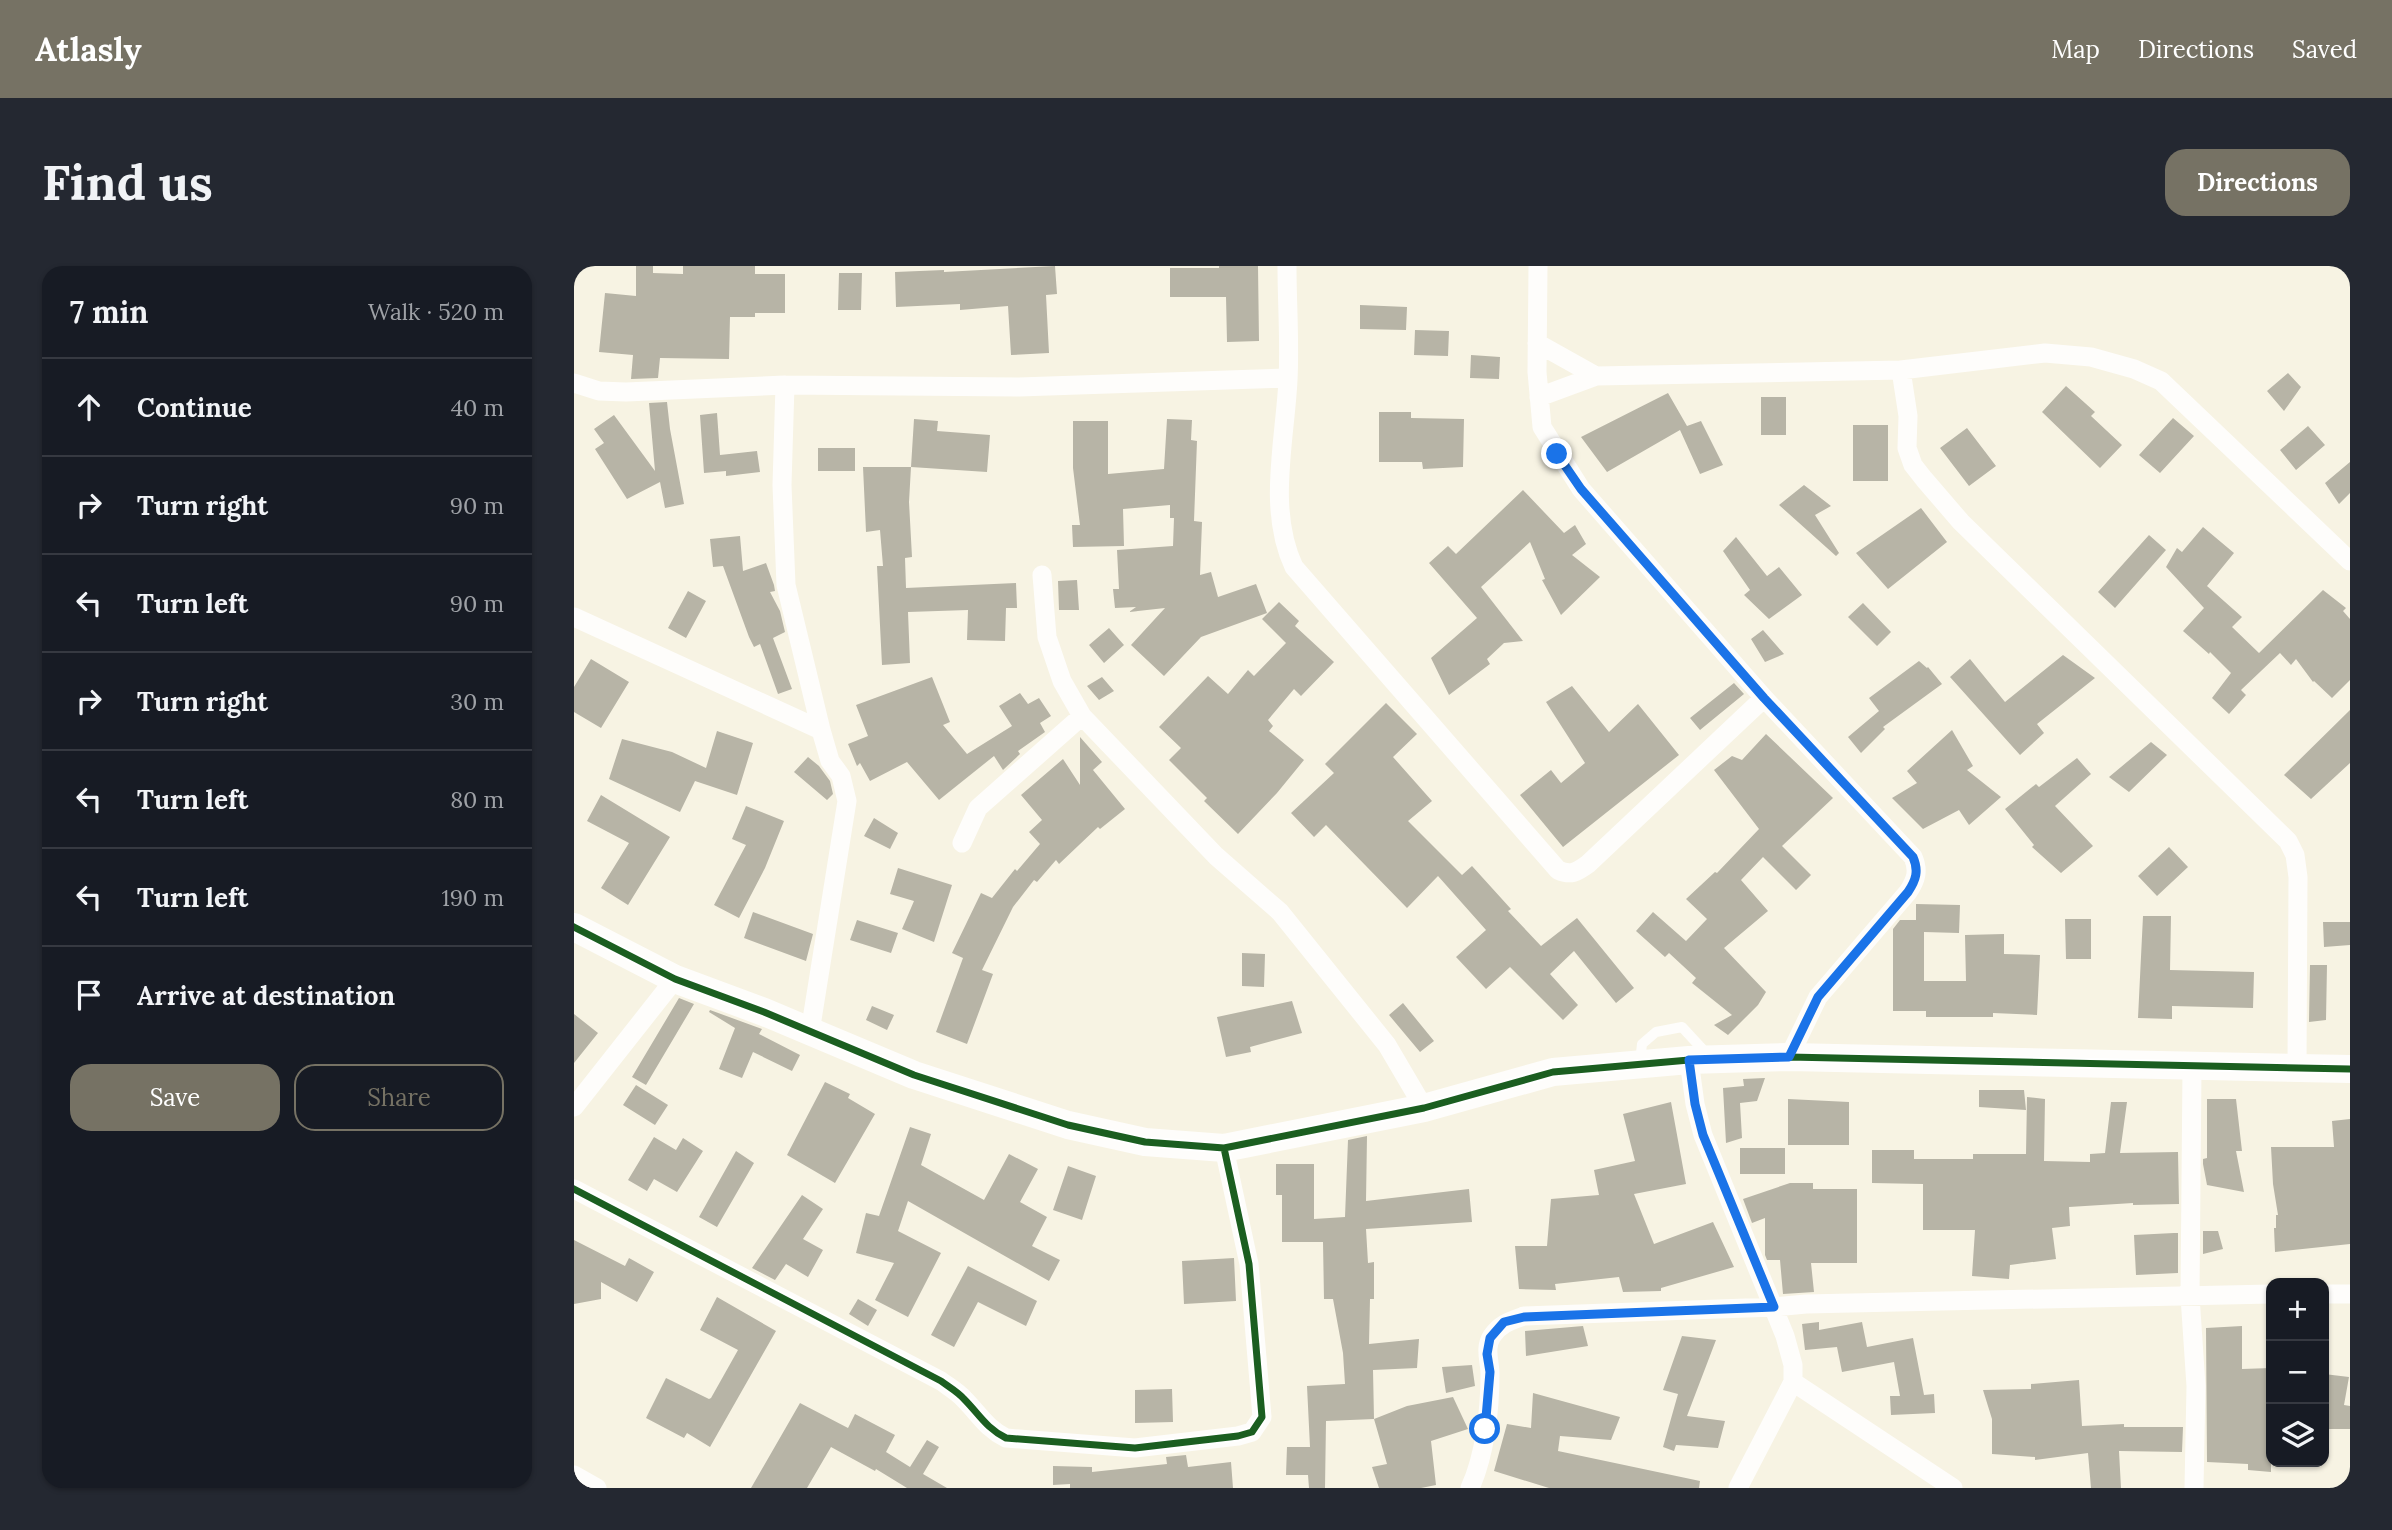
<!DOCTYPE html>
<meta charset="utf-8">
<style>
body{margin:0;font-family:Lora,serif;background:#242831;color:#f1f3f6}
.controls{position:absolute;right:21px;bottom:21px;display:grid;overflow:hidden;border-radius:14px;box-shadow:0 2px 5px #0004}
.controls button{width:63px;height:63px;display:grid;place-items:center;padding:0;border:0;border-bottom:2px solid #363941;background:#171b24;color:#f1f3f6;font:35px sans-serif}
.stop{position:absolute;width:21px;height:21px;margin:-16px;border:5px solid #1a73e8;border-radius:50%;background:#fff}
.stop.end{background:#1a73e8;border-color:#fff;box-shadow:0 2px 7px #0008}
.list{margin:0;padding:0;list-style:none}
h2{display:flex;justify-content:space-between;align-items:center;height:91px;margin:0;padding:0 28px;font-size:30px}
h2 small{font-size:23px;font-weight:400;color:#9ea1a6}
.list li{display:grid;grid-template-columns:46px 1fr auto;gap:21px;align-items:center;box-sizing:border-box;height:98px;padding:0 28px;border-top:2px solid #363941}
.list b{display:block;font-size:26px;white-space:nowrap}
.list em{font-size:23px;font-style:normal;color:#9ea1a6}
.actions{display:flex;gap:14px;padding:21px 28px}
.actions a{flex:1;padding:16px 0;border:2px solid #767264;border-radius:21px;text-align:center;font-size:24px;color:#767264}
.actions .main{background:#767264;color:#fff}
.icon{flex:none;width:38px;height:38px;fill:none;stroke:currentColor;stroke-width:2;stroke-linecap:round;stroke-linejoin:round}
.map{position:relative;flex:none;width:1776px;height:1222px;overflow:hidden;border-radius:21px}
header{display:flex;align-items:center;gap:42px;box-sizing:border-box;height:98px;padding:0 35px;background:#767264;color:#fff}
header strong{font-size:33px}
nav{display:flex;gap:38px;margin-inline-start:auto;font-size:24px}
.intro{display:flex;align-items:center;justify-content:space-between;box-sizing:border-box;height:168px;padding:0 42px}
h1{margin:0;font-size:49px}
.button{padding:18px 32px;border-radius:21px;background:#767264;color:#fff;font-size:24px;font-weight:700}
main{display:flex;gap:42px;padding:0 42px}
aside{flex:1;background:#171b24;border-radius:21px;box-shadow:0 2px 5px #0004}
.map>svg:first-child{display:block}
.building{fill:#b7b4a6}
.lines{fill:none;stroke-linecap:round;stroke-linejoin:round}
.lane{stroke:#fefdfb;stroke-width:10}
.street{stroke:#fefdfb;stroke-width:19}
.secondary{stroke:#fefdfb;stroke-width:28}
.cycleway-casing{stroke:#fff;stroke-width:11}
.cycleway{stroke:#1b5e20;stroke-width:7}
.route{stroke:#1a73e8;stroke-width:9}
</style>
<header>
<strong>Atlasly</strong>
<nav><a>Map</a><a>Directions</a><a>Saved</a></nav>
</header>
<div class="intro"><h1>Find us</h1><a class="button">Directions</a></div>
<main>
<aside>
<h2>7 min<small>Walk · 520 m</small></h2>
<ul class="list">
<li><svg class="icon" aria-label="ahead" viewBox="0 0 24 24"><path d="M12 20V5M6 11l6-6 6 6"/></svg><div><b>Continue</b></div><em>40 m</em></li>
<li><svg class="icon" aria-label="right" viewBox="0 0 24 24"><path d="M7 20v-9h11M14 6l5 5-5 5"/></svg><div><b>Turn right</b></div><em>90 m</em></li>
<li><svg class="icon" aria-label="left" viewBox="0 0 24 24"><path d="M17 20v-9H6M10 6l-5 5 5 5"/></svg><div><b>Turn left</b></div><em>90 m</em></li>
<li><svg class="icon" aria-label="right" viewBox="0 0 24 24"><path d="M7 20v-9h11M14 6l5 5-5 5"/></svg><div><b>Turn right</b></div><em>30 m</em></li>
<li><svg class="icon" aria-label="left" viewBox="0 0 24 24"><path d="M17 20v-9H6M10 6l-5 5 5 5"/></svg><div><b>Turn left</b></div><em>80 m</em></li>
<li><svg class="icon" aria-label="left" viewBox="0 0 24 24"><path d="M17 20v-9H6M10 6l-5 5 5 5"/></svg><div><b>Turn left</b></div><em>190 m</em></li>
<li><svg class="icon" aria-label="arrive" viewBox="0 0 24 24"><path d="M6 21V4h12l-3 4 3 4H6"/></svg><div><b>Arrive at destination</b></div></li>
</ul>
<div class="actions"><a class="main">Save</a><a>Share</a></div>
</aside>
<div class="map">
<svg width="1776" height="1222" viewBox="0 0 1776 1222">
<rect width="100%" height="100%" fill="#f7f3e3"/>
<path class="building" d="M 62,0 L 79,0 L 79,7 L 109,8 L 109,0 L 181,0 L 181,8 L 211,8 L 211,47 L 181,47 L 181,51 L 156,51 L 155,93 L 86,92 L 84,112 L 57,113 L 59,89 L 25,86 L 31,27 L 62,30 Z
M 481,0 L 483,28 L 472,29 L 475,87 L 437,89 L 434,40 L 386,44 L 386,38 L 322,41 L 321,6 L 370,4 L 370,6 Z
M 645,0 L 684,0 L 685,75 L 653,76 L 652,31 L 596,31 L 596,2 L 645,2 Z
M 265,7 L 288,7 L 287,44 L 264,44 Z
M 786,39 L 833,41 L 832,64 L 786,63 Z
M 841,64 L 875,65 L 874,90 L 840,89 Z
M 897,89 L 926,91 L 925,113 L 896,112 Z
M 1714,107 L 1727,121 L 1710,145 L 1693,125 Z
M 1492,120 L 1521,146 L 1517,150 L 1548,179 L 1526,202 L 1468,146 Z
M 1094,127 L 1113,160 L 1127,155 L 1149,199 L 1126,208 L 1106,164 L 1033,206 L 1007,171 Z
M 1187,131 L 1212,131 L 1212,169 L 1187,169 Z
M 93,136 L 96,163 L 110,238 L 91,242 L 86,216 L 53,233 L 21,183 L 30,177 L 20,163 L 40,149 L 81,205 L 75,137 Z
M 805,146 L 837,146 L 837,152 L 890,153 L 889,201 L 849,203 L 848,196 L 805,196 Z
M 143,147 L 146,189 L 183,185 L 186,206 L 152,210 L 152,205 L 130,207 L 126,149 Z
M 1599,152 L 1620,170 L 1586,207 L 1565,189 Z
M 340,153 L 364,155 L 363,165 L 416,169 L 413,206 L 337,201 Z
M 593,153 L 618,154 L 617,174 L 623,175 L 620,255 L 628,256 L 626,309 L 637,306 L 644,331 L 682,318 L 693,347 L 627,371 L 590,410 L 557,379 L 591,342 L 555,346 L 562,341 L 541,342 L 539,323 L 545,323 L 543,284 L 599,280 L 600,252 L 596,252 L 596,239 L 549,243 L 550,280 L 499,281 L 498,259 L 506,259 L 499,202 L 499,155 L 534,155 L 534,208 L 590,203 Z
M 1279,159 L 1314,159 L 1314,215 L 1279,215 Z
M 1734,160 L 1751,179 L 1722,204 L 1706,184 Z
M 1393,162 L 1422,200 L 1395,220 L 1366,182 Z
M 244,182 L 281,182 L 281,205 L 244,205 Z
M 1776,196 L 1776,227 L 1765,238 L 1751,217 Z
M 289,201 L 337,201 L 335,236 L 338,291 L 331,292 L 332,322 L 442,317 L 443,342 L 432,342 L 431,375 L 393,374 L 394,344 L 334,346 L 336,397 L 308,399 L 303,300 L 309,300 L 306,264 L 292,266 Z
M 1230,219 L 1257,240 L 1241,249 L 1265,287 L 1262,290 L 1205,239 Z
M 949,224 L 990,267 L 1001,259 L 1012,278 L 998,289 L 1026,311 L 987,349 L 968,314 L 971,313 L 956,276 L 907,321 L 949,375 L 930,377 L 913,393 L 916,398 L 875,429 L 857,392 L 903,352 L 855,297 L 874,280 L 882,288 Z
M 1347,242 L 1373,276 L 1314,323 L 1282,287 Z
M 1629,261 L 1660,287 L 1633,320 L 1668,351 L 1658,361 L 1685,387 L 1749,324 L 1772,342 L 1769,345 L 1776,353 L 1776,414 L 1758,432 L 1740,415 L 1739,416 L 1722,393 L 1717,399 L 1706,387 L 1667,424 L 1672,429 L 1655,448 L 1638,432 L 1657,407 L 1636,386 L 1635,388 L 1609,365 L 1630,342 L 1592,301 L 1603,282 L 1608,286 Z
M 1575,269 L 1592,284 L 1541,342 L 1524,326 Z
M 166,270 L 169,305 L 192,297 L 200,319 L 201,325 L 196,326 L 206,345 L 211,366 L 199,372 L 218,423 L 204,428 L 186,378 L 180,381 L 175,371 L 149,300 L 139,301 L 136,273 Z
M 1162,271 L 1193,310 L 1205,301 L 1228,329 L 1195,353 L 1170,329 L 1176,324 L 1149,285 Z
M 503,314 L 505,344 L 485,344 L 484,315 Z
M 114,325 L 132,335 L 112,372 L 94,362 Z
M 705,336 L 725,355 L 721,360 L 760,396 L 727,430 L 720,423 L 694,454 L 699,460 L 695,465 L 730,494 L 703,527 L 664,568 L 630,535 L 633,532 L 595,494 L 607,482 L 585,461 L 634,410 L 654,428 L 674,404 L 680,410 L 712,377 L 688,353 Z
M 1289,337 L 1317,366 L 1303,380 L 1274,351 Z
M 535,362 L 550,379 L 530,397 L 515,379 Z
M 1189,364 L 1210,388 L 1191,396 L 1177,373 Z
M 1489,389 L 1521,412 L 1463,458 L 1470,467 L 1446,489 L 1376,411 L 1396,393 L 1431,436 Z
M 17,393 L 55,416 L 27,462 L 0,446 L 0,421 Z
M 1345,395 L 1353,402 L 1354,401 L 1368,418 L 1309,461 L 1311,463 L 1287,487 L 1274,471 L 1305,445 L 1295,432 Z
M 358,411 L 376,456 L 369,459 L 393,488 L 438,460 L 425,440 L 446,427 L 454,438 L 465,432 L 477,450 L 466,457 L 471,466 L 444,485 L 446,488 L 429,504 L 420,490 L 365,534 L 333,496 L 296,515 L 286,497 L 283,500 L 274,478 L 294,470 L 282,439 Z
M 528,411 L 540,425 L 525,434 L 513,420 Z
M 1160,417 L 1170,428 L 1126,464 L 1116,452 Z
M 998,420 L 1035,466 L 1064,438 L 1105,489 L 989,581 L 946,529 L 977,504 L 987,517 L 1011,497 L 972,436 Z
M 812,437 L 843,468 L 819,491 L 858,535 L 834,555 L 888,609 L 898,600 L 937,643 L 934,645 L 967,680 L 1003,652 L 1060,722 L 1042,737 L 1000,685 L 976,708 L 1004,739 L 989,754 L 936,701 L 912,723 L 882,691 L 912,664 L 864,610 L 833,642 L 752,559 L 740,571 L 717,547 L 760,507 L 751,498 Z
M 1776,444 L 1776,497 L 1737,533 L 1710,509 Z
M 1378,464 L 1399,500 L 1393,504 L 1427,531 L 1395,559 L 1385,544 L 1349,563 L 1318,532 L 1343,517 L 1333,505 Z
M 143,465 L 179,477 L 163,529 L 121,515 L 106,546 L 35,513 L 48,473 L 98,486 L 132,502 Z
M 1192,468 L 1259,532 L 1208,580 L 1237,609 L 1222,624 L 1189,591 L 1167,614 L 1194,645 L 1150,682 L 1192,726 L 1184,739 L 1154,769 L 1140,759 L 1158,749 L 1118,717 L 1122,712 L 1095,687 L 1091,691 L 1062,665 L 1079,646 L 1112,675 L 1133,653 L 1112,633 L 1141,606 L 1143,607 L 1185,563 L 1140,504 L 1158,490 L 1168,494 Z
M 506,471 L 528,496 L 519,504 L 551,543 L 526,563 L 524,561 L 485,598 L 482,594 L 463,616 L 460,614 L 439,641 L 408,704 L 419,708 L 393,778 L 362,766 L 389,692 L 378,687 L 407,627 L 418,632 L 441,603 L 443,605 L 466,578 L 455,566 L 468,554 L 447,529 L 489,493 L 506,519 Z
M 1577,476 L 1593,489 L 1555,526 L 1535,511 Z
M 234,491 L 245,500 L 256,515 L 259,528 L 253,534 L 220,506 Z
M 1503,492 L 1517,508 L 1481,540 L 1519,580 L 1487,607 L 1458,581 L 1460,579 L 1431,543 L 1462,518 L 1465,521 Z
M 27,529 L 96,571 L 54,639 L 27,622 L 55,577 L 13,555 Z
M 172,540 L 210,555 L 191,602 L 165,652 L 140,639 L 172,579 L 158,573 Z
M 300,552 L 324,567 L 316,583 L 290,570 Z
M 1595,581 L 1614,601 L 1583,630 L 1564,610 Z
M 324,602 L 378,619 L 360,676 L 328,663 L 340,635 L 316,628 Z
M 1342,638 L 1386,639 L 1385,667 L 1350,666 L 1350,715 L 1392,715 L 1391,669 L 1430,668 L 1430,688 L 1466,689 L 1463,749 L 1419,747 L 1419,751 L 1352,751 L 1352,745 L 1319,745 L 1319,663 L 1326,654 L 1342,654 Z
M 179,646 L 239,668 L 232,695 L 170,672 Z
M 1569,650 L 1597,650 L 1596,704 L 1680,706 L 1679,742 L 1598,740 L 1598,753 L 1564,752 Z
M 1491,653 L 1517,653 L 1517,693 L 1492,693 Z
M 283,654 L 324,667 L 317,687 L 276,674 Z
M 1749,656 L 1776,656 L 1776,679 L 1750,681 Z
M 668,687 L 691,688 L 690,721 L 668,720 Z
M 1736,699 L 1753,699 L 1752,754 L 1735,756 Z
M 105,732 L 120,738 L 72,819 L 58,811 Z
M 718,735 L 728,767 L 676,781 L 677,786 L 652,791 L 643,751 Z
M 829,737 L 860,775 L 846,786 L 815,749 Z
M 298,740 L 320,749 L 313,764 L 292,754 Z
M 136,744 L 188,763 L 185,768 L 226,789 L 218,805 L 179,786 L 168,812 L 145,803 L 161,762 L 135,746 Z
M 0,748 L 24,767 L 0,797 Z
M 1191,812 L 1183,835 L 1166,837 L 1168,872 L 1152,877 L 1149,822 L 1170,820 L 1169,813 Z
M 251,816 L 276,828 L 274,832 L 301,848 L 261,917 L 213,889 Z
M 62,819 L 94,839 L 81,859 L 49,839 Z
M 1405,824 L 1450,824 L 1452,844 L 1405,841 Z
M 1453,831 L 1471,833 L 1470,895 L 1516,896 L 1516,888 L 1531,887 L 1537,836 L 1553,836 L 1546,887 L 1604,886 L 1605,938 L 1559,939 L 1559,937 L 1495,941 L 1496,960 L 1478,962 L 1482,993 L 1436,999 L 1435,1013 L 1398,1010 L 1401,964 L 1349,964 L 1349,918 L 1298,917 L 1298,884 L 1340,884 L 1340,893 L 1399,893 L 1399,888 L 1452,888 Z
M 1214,833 L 1275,836 L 1275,879 L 1214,879 Z
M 1633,833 L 1662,833 L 1668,885 L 1662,885 L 1670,926 L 1633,919 L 1629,898 L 1629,893 L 1633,892 Z
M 1097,836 L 1112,918 L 1060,928 L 1080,978 L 1139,956 L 1160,1001 L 1087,1022 L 1087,1025 L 1049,1026 L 1045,1011 L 981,1018 L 982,1024 L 945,1023 L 941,980 L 973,980 L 977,933 L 1025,929 L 1020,904 L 1061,895 L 1049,848 Z
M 1776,853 L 1776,978 L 1701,986 L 1700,962 L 1702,962 L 1702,949 L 1704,949 L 1699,918 L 1697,881 L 1760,881 L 1758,855 Z
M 336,861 L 357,868 L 347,899 L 410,934 L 435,888 L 464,903 L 446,936 L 473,951 L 458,980 L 486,994 L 475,1015 L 334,935 L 324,965 L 367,987 L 334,1051 L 301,1034 L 320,997 L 282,987 L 292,947 L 305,950 Z
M 793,870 L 792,935 L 895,923 L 898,956 L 792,963 L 794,997 L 800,996 L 800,1033 L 796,1033 L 795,1078 L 845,1073 L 843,1102 L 799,1104 L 800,1153 L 752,1155 L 751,1222 L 735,1222 L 734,1209 L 712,1209 L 713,1181 L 736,1181 L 733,1120 L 771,1118 L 769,1087 L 759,1033 L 750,1033 L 749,976 L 708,976 L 708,929 L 702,929 L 702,898 L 740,898 L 740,953 L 771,951 L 774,874 Z
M 80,871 L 102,884 L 109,872 L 129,885 L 103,926 L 80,913 L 73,925 L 54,914 Z
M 1166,882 L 1211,882 L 1211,908 L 1166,908 Z
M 162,885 L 180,897 L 143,961 L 125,951 Z
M 494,900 L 522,910 L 508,954 L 479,944 Z
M 1216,917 L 1239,917 L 1239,923 L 1283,923 L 1283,997 L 1237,997 L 1240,1026 L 1209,1028 L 1206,994 L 1193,994 L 1191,989 L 1191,952 L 1178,957 L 1169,933 Z
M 228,929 L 249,943 L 229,973 L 249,984 L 234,1011 L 212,998 L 201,1014 L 178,1002 Z
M 1629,965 L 1644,965 L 1649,983 L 1629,988 Z
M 1600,967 L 1604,967 L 1604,1007 L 1562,1009 L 1560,969 Z
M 0,974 L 51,1000 L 55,992 L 80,1006 L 63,1036 L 27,1016 L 27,1033 L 0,1038 Z
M 660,992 L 662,1035 L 610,1038 L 608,995 Z
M 394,1000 L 463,1035 L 452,1060 L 404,1036 L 380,1081 L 357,1069 Z
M 143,1031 L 202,1065 L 136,1181 L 113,1167 L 110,1172 L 72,1152 L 92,1112 L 135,1133 L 137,1132 L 164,1084 L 126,1064 Z
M 284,1033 L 303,1044 L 294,1060 L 275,1048 Z
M 1245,1056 L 1245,1064 L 1288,1056 L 1293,1081 L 1339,1072 L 1350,1129 L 1360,1128 L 1361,1147 L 1317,1149 L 1316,1130 L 1326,1130 L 1320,1096 L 1268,1106 L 1263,1081 L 1231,1084 L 1228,1058 Z
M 1009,1060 L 1014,1080 L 952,1090 L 951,1065 Z
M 1668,1060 L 1668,1103 L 1697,1102 L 1697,1206 L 1674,1204 L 1674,1198 L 1633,1196 L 1632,1062 Z
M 1108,1070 L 1142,1074 L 1113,1150 L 1151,1155 L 1144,1182 L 1102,1179 L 1100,1185 L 1089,1181 L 1104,1128 L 1089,1124 Z
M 898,1099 L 901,1120 L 872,1127 L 868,1101 Z
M 1750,1108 L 1775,1111 L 1770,1139 L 1776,1140 L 1776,1163 L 1750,1163 Z
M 1505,1114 L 1508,1160 L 1550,1158 L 1550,1161 L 1609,1161 L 1608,1186 L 1545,1185 L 1547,1222 L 1517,1222 L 1514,1187 L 1461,1194 L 1461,1191 L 1418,1188 L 1418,1153 L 1409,1124 L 1457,1123 L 1457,1118 Z
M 598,1123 L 599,1156 L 561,1157 L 561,1124 Z
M 959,1127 L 1046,1151 L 1037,1174 L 986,1170 L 984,1185 L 1126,1215 L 1125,1222 L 975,1222 L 920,1205 L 933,1158 L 957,1162 Z
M 879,1131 L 894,1163 L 857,1175 L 862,1219 L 847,1222 L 805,1222 L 798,1201 L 813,1198 L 800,1153 L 833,1140 Z
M 226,1137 L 274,1162 L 281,1148 L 321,1169 L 312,1186 L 336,1201 L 353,1174 L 365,1181 L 349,1208 L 373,1222 L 333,1222 L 302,1203 L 301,1205 L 257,1181 L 233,1222 L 177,1222 Z
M 612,1189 L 614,1201 L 657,1196 L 659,1222 L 496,1222 L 496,1218 L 479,1219 L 479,1200 L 518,1201 L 518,1206 L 593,1198 L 592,1191 Z"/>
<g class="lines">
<path class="lane" d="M 1066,796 L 1068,778 L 1082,766 L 1108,761 L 1133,788"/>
<path class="street" d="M 713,0 C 713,38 716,76 714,114 C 711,175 693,244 720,301 L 984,604 C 997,610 1003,606 1014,598 L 1190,432
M 964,0 L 963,106 L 968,161 L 1007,223 L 1190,432 L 1339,591 C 1345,605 1342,614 1334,626 L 1244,731 L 1215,791
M 963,77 L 1022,110 L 1327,104 L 1471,87 L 1517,91 L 1560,103 L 1587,115 L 1776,295
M 1327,104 L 1334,150 L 1333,182 L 1339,199 L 1350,213 L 1387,256 L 1714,575 L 1721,589 L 1724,611 L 1723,800
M 0,117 L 25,125 L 52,126 L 211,119 L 445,121 L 714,112
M 211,119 L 208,219 L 212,319 L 247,464 L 256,495 L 267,510 L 273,535 L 236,766
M 965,131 L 1022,110
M 468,309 L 473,371 L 488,415 L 508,450 L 642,590 L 706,646 L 813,779 L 850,842
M 0,351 L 247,464
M 388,577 L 404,542 L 508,450
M 1115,794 L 1121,838 L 1129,869 L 1211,1070 L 1219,1099 L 1219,1116 L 1164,1222
M 1618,801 L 1616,1030 L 1622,1120 L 1620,1222
M 0,841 L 101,713
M 0,923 L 367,1115 C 375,1121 384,1126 390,1133 C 405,1148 412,1162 432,1172 L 561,1182 L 664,1170 L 678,1166 L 688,1151 L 675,998 L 650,882
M 1750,1028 L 1776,1028
M 1219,1116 L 1379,1222
M 0,1209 L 23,1222
M 896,1222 C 911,1189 916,1144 916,1108 C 916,1095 910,1082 918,1070 C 926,1058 936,1055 950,1050 L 1200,1041 L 1232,1038 L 1697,1028"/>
<path class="secondary" d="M 0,661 L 101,713 L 190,746 L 340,809 L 494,859 L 571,876 L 650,882 L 850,842 L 979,806 L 1115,794 L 1215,791 L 1776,803"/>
<defs>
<path id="cycleway" d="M 0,661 L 101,713 L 190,746 L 340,809 L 494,859 L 571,876 L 650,882 L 850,842 L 979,806 L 1115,794 L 1215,791 L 1776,803
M 0,923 L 367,1115 C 375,1121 384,1126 390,1133 C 405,1148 412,1162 432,1172 L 561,1182 L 664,1170 L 678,1166 L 688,1151 L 675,998 L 650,882"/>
</defs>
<use href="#cycleway" class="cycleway-casing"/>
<use href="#cycleway" class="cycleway"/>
</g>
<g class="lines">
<path class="route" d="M 911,1163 L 916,1106 L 913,1088 L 916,1072 L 930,1056 L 950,1051 L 1200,1041 L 1129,869 L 1121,838 L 1115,794 L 1215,791 L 1244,731 L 1334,626 C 1342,614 1345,605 1339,591 L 1190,432 L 1007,223 L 983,188"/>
</g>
</svg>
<div class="controls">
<button>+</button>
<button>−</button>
<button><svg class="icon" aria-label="layers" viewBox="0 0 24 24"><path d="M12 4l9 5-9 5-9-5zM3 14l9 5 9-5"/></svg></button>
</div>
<div class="stop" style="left:911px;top:1163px"></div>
<div class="stop end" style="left:983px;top:188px"></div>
</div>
</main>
